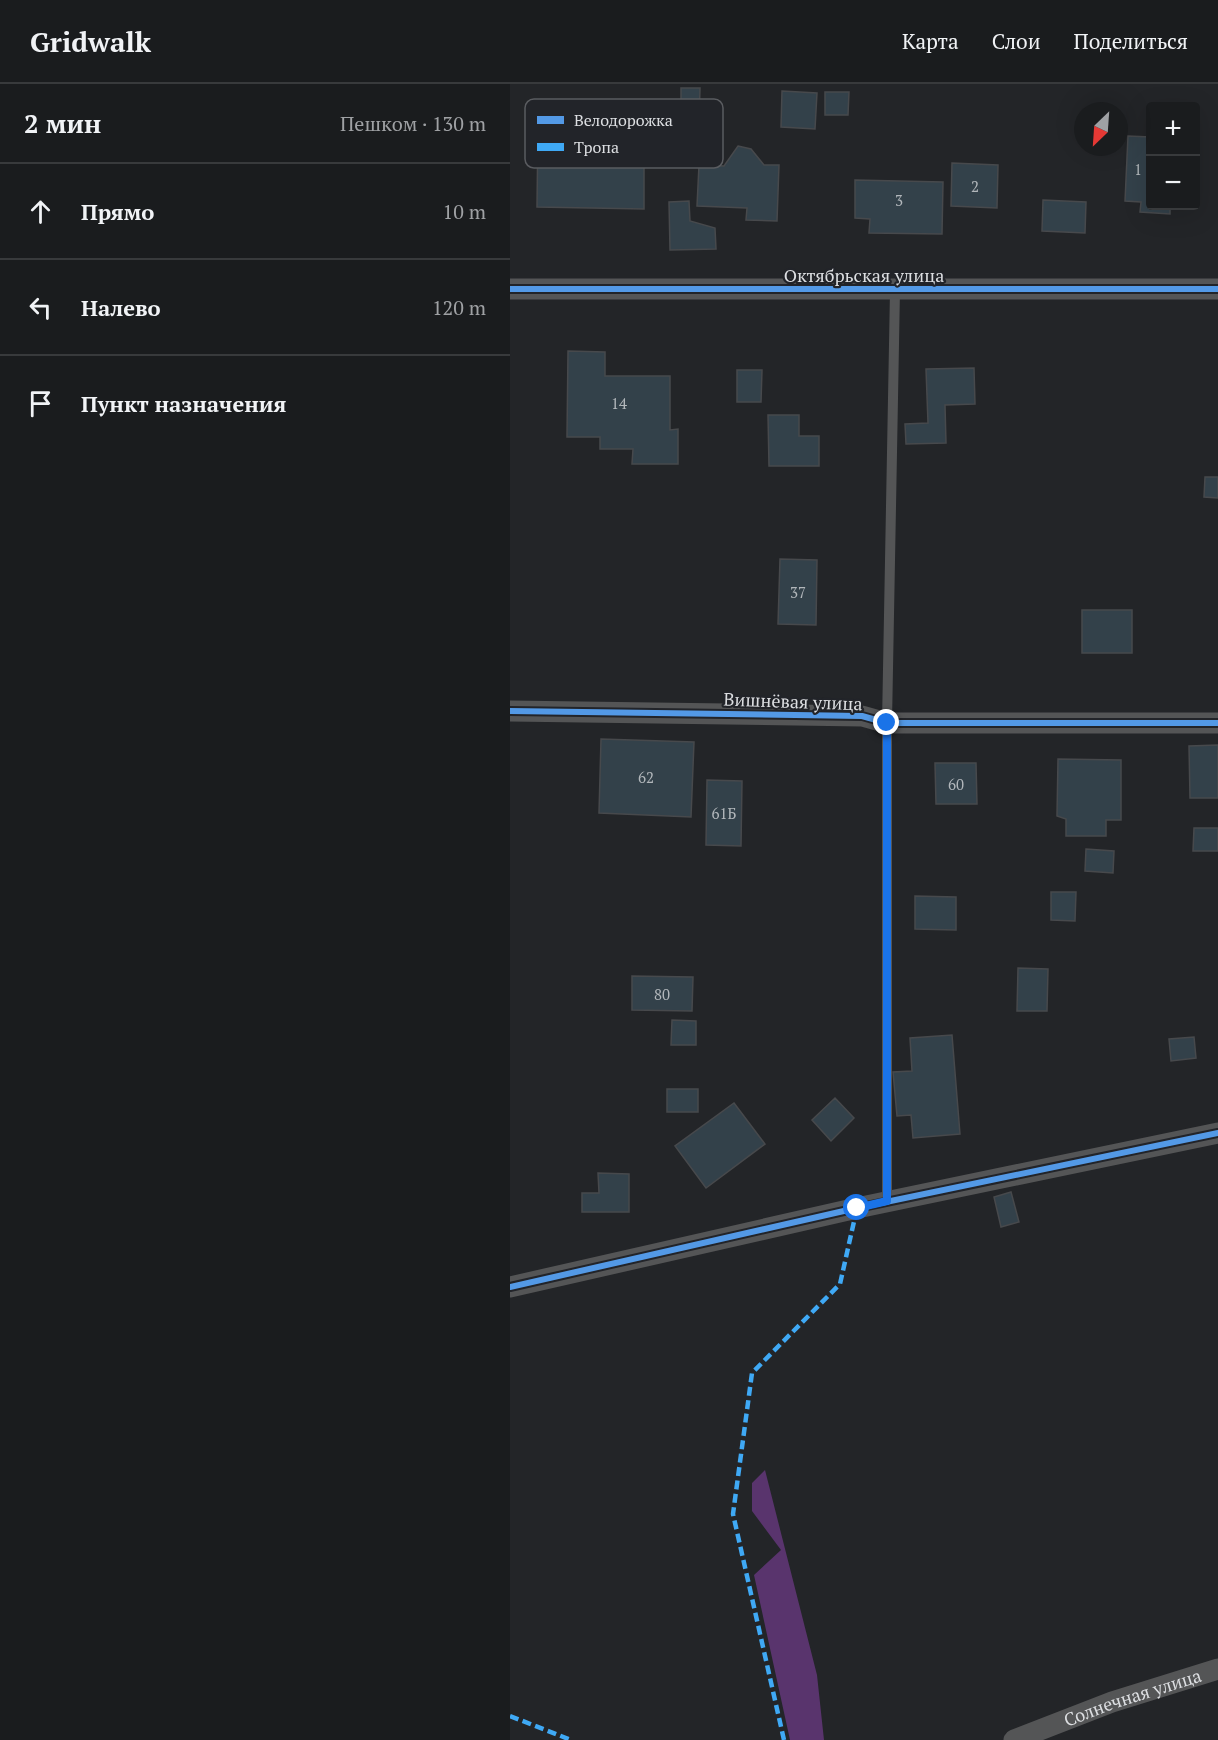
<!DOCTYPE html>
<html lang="ru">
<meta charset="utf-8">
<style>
body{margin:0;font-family:"PT Serif",serif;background:#27292b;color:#f1f3f6}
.controls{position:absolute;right:18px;top:18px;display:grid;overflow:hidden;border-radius:6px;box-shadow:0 6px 24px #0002}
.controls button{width:54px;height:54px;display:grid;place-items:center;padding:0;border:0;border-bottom:2px solid #383a3c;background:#1a1c1e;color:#f1f3f6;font:30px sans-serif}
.compass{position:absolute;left:564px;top:18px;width:54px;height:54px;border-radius:50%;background:#1a1c1e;box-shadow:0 6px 24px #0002;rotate:205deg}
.stop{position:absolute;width:18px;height:18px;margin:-14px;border:4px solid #1a73e8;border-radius:50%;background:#fff}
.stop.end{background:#1a73e8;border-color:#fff;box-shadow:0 2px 6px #0008}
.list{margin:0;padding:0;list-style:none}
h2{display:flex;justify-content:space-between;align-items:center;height:78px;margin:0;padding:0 24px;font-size:26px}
h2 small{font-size:20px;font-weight:400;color:#9fa1a4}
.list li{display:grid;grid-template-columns:39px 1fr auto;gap:18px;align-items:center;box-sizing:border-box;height:96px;padding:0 24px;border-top:2px solid #383a3c}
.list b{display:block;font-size:22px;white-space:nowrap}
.list em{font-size:20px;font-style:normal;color:#9fa1a4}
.icon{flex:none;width:33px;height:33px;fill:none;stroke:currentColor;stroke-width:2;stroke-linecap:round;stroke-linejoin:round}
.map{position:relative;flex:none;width:708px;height:1656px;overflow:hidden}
header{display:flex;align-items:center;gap:36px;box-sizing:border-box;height:84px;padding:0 30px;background:#1a1c1e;border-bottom:2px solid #383a3c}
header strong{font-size:28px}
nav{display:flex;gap:33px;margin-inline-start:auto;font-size:21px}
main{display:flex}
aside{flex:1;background:#1a1c1e}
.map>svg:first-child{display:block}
.forest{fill:#59346d}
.building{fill:#33414a;stroke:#47494c;stroke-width:1.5}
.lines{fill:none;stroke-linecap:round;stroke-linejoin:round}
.service{stroke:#545556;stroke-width:10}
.minor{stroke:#545556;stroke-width:21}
.quiet{stroke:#3fa9f5;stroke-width:4.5;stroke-dasharray:9 4.5;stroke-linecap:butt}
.cycleway-casing{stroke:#222429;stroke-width:10}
.cycleway{stroke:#5399e6;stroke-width:6}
.route{stroke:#1a73e8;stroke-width:8}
.labels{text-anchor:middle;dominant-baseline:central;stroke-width:4.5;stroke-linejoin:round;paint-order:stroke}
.number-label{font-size:15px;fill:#b2b7bb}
.street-label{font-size:18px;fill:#dcdee1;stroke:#222429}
.key{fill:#222429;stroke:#5a5c60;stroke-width:1.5}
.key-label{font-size:16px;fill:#dcdee1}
</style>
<header>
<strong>Gridwalk</strong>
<nav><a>Карта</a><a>Слои</a><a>Поделиться</a></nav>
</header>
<main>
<aside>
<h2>2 мин<small>Пешком · 130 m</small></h2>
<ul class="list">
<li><svg class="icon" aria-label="ahead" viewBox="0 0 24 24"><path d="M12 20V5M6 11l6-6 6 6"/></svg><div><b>Прямо</b></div><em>10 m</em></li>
<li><svg class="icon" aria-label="left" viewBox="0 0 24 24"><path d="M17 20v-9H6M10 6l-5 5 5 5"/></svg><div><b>Налево</b></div><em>120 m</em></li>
<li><svg class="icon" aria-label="arrive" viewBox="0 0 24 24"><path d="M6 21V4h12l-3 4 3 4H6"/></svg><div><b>Пункт назначения</b></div></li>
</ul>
</aside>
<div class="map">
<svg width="708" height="1656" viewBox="0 0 708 1656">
<rect width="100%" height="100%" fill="#232528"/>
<path class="forest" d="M 255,1386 L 307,1591 L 314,1656 L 280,1656 L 244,1491 L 271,1466 L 242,1427 L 242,1399 Z"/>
<path class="building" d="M 171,4 L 190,4 L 189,38 L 171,38 Z
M 272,7 L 307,9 L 305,45 L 271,43 Z
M 315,8 L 339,8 L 338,31 L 315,31 Z
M 28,44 L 74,45 L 74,79 L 134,80 L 134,125 L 27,123 Z
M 618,52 L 640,53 L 640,122 L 660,122 L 660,130 L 630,128 L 631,118 L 615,117 Z
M 228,62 L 241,65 L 254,81 L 269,81 L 267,137 L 236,136 L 237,124 L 187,122 L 189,81 L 214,82 Z
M 442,79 L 488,81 L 487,124 L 441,122 Z
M 345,96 L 433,98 L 432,150 L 359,149 L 360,135 L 345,134 Z
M 533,116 L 576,118 L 575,149 L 532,147 Z
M 179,117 L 180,137 L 205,144 L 206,165 L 160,166 L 159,118 Z
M 58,267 L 95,268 L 95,292 L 160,292 L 160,346 L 168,345 L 168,380 L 122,380 L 123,365 L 90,365 L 90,353 L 57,353 Z
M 464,284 L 465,320 L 435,321 L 436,359 L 396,360 L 395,340 L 418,339 L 416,285 Z
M 227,286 L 252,286 L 251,318 L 227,318 Z
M 258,331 L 289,331 L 289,352 L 309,352 L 309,382 L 259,382 Z
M 695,393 L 708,393 L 708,414 L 694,413 Z
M 270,475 L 307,476 L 306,541 L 268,540 Z
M 572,526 L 622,526 L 622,569 L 572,569 Z
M 91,655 L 184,658 L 181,733 L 89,729 Z
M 708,661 L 708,714 L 680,714 L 679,662 Z
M 548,675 L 611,676 L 611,736 L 596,736 L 596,752 L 556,752 L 556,735 L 547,732 Z
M 425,679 L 466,679 L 467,720 L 426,720 Z
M 197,696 L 232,697 L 231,762 L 196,761 Z
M 684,744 L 708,744 L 708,767 L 683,767 Z
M 576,765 L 604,767 L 603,789 L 575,787 Z
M 541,808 L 566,808 L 565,837 L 541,836 Z
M 405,812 L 446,813 L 446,846 L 405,845 Z
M 508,884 L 538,885 L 537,927 L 507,927 Z
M 122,892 L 183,893 L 182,927 L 122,926 Z
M 162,936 L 186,937 L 186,961 L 161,961 Z
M 442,951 L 450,1050 L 403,1054 L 401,1031 L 387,1032 L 383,988 L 402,987 L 400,954 Z
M 684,953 L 686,974 L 661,977 L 659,955 Z
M 157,1005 L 188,1005 L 188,1028 L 157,1028 Z
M 325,1014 L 344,1034 L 321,1057 L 302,1036 Z
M 224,1019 L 255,1060 L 196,1104 L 165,1062 Z
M 88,1089 L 119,1090 L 119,1128 L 72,1128 L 72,1109 L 89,1109 Z
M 501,1108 L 509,1138 L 491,1143 L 484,1113 Z"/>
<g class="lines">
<path class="service" d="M 377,1117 L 377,639 L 385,206"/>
<g class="minor">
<path d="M 0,205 L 708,205"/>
<path d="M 0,627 L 352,632 L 377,639 L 708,639"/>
<path d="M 0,1203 L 347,1124 L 708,1049"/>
<path id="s1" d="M 504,1656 L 602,1618 L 708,1585"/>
</g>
<path class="quiet" d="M 0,1632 L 61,1656
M 274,1656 L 223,1430 L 242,1289 L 330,1200 L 347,1124"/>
<defs>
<path id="cycleway" d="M 0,205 L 708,205
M 0,627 L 352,632 L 377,639 L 708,639
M 0,1203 L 347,1124 L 708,1049"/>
</defs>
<use href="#cycleway" class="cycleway-casing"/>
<use href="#cycleway" class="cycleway"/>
</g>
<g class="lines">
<path class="route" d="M 347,1124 L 377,1117 L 377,639"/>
</g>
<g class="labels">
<g class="number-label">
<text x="628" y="85">1</text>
<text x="465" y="102">2</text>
<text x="389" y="116">3</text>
<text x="109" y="319">14</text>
<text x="288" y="508">37</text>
<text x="136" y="693">62</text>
<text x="446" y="700">60</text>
<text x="214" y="729">61Б</text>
<text x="152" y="910">80</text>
</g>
<g class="street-label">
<text x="354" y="191">Октябрьская улица</text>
<text transform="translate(283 617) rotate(2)">Вишнёвая улица</text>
<text stroke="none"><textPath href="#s1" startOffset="126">Солнечная улица</textPath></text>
</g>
</g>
<rect x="15" y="15" width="198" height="69" rx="9" class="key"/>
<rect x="27" y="32" width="27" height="8" fill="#5399e6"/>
<rect x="27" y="59" width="27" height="8" fill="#3fa9f5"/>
<g class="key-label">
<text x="64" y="42">Велодорожка</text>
<text x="64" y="69">Тропа</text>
</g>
</svg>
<div class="controls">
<button>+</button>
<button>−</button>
</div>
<svg class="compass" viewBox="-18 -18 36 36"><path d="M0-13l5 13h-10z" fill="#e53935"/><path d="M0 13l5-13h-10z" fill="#9fa1a4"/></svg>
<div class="stop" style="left:347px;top:1124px"></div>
<div class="stop end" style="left:377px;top:639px"></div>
</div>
</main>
